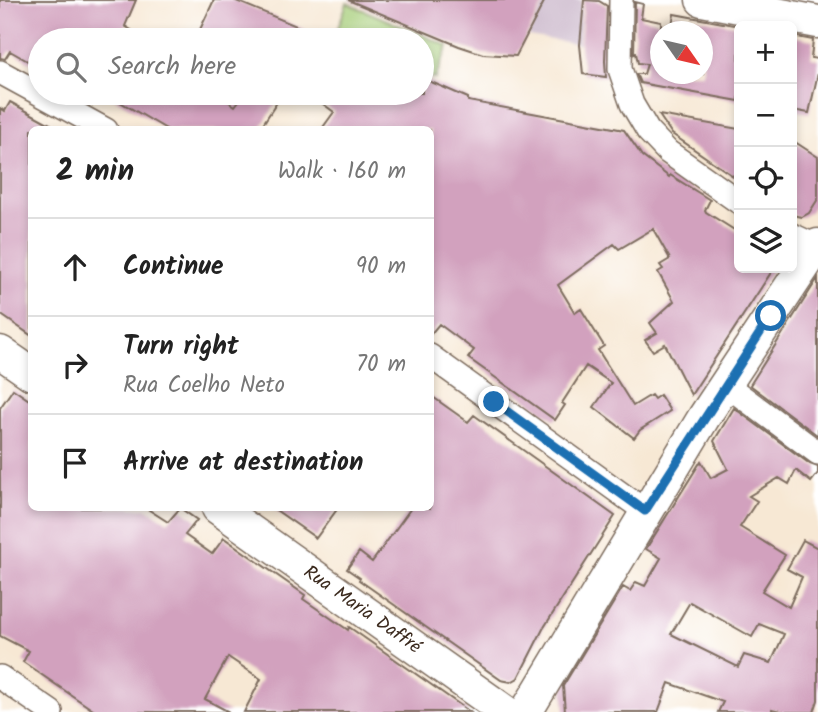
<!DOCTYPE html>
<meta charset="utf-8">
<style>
body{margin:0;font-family:Kalam,sans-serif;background:#f6f6f6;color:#222}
.controls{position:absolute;right:21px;top:21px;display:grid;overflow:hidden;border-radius:10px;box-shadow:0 4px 10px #0003}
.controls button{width:63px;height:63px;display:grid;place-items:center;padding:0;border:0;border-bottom:2px solid #e0e0e0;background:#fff;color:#222;font:35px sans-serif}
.compass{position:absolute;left:650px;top:21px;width:63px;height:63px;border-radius:50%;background:#fff;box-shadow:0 4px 10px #0003;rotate:124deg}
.stop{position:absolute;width:21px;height:21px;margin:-16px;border:5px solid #1f6fb2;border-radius:50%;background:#fff}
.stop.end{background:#1f6fb2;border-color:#fff;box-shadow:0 2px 7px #0008}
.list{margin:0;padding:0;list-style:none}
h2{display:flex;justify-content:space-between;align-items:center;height:91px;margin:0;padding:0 28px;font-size:30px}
h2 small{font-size:23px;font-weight:400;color:#767676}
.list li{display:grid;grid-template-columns:46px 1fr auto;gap:21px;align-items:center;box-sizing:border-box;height:98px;padding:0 28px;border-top:2px solid #e0e0e0}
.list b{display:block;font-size:26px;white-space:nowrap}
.list p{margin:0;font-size:23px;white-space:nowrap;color:#767676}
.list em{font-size:23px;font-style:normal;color:#767676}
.icon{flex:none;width:38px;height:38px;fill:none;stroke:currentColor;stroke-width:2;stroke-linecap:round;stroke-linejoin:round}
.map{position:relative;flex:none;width:818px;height:712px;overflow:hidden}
.search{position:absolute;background:#fff;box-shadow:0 4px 10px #0003;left:28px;top:28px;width:406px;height:77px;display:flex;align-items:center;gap:18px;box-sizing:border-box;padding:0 24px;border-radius:38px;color:#767676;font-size:26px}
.panel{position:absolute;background:#fff;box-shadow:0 4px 10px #0003;left:28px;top:126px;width:406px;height:385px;border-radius:10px}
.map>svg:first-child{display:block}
.industrial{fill:#cfbdcf}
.green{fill:#a4cc76;stroke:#707b4a;stroke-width:2}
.building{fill:#d2a1be;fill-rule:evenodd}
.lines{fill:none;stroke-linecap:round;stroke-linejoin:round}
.street-casing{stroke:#7d6c5e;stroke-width:26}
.secondary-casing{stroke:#7d6c5e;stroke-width:35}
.street{stroke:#fff;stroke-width:23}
.secondary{stroke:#fff;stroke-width:32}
.route{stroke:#1f6fb2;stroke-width:9}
.labels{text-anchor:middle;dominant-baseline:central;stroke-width:7;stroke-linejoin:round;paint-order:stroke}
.street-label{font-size:19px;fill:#3b2a1e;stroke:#fff}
</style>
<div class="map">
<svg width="818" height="712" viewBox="0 0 818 712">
<rect width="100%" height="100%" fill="#fff"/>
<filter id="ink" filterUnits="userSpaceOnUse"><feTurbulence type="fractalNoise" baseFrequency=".0143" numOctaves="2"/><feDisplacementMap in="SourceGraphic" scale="14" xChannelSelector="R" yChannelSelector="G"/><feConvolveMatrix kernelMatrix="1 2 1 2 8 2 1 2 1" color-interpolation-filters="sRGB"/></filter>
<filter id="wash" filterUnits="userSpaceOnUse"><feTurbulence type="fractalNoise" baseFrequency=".00686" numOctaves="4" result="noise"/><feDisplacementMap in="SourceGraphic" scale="28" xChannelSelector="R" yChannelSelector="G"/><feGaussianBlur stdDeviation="1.57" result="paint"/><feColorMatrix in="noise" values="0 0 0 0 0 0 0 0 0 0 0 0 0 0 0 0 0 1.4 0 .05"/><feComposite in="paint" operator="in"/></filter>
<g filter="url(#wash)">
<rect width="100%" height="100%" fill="#f7e8d4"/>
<path class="industrial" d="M 546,0 L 582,0 L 579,44 L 528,36 Z"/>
<path class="green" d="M 347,3 L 448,46 L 435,79 L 422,74 L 422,40 L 334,39 Z"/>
<g id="blocks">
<path class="building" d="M 0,0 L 136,0 L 125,26 L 147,40 L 40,40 L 40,68 L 10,51 L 5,59 L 0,58 Z
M 214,0 L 234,0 L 330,40 L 195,40 Z
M 348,0 L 545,0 L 516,56 L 483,54 L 459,46 Z
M 584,0 L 599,1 L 607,6 L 605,61 L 606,77 L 583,74 L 580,45 Z
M 635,2 L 643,4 L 641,18 L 661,22 L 661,74 L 703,74 L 703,32 L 671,32 L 674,14 L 739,26 L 739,101 L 640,83 L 636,74 L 644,74 L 647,64 L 638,63 L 636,53 L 634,54 Z
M 792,36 L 813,40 L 811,58 L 818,59 L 818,73 L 809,113 L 792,110 Z
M 422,78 L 468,98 L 468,101 L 624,130 L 642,156 L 669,177 L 670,175 L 710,200 L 705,210 L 706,212 L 739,233 L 739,268 L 774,268 L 691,395 L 665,344 L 653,351 L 645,340 L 657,333 L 650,323 L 674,301 L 658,272 L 663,269 L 660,265 L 670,259 L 653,229 L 619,249 L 614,244 L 558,285 L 575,313 L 581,309 L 604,346 L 598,350 L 633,406 L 651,395 L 654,399 L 660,395 L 670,411 L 640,430 L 634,438 L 594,407 L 611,383 L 586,366 L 562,403 L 565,405 L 555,420 L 468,358 L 474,350 L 439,324 L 430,335 L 430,130 L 321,130 L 334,112 L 308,93 L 422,93 Z
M 105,93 L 216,93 L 235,106 L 245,93 L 283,93 L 259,130 L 168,130 Z
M 10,102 L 61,130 L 32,130 L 32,336 L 0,314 L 0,108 L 5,111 Z
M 659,115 L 739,129 L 739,180 L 672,134 Z
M 792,140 L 818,157 L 818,199 L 809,213 L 802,217 L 792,215 Z
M 818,278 L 818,434 L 817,435 L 750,385 Z
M 13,389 L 32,402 L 32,508 L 146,508 L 168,522 L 180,508 L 197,520 L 185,535 L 212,554 L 224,538 L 305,595 L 303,599 L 348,630 L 349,627 L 470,712 L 244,712 L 261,679 L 228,657 L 205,699 L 229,712 L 96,712 L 23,662 L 29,651 L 0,636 L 0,408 Z
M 430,395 L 468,422 L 474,415 L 615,516 L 543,629 L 518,678 L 511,682 L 501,680 L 359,580 L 360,578 L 347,569 L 359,552 L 372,562 L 411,508 L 430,508 Z
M 734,408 L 810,464 L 818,467 L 818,473 L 811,482 L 796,470 L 789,484 L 779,478 L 749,496 L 757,501 L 740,527 L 785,555 L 762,591 L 789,607 L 802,577 L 787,569 L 803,540 L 818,548 L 818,700 L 814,712 L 784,712 L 772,709 L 772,712 L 718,712 L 723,702 L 669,683 L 658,712 L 565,712 L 563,686 L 623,587 L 630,591 L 636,582 L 645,586 L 661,558 L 646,549 L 701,461 L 711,478 L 728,469 L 714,441 ZM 690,602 L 752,637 L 759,624 L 784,634 L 771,663 L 744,655 L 738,667 L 671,634 Z
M 273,508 L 338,508 L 316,538 Z"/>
</g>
</g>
<g filter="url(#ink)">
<use href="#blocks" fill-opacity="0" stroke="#7d6c5e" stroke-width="2"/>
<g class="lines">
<defs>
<path id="street" d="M 621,0 L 620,69 L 632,104 L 648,131 L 668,152 L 739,202
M 0,72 L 106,130
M 792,235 L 818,247
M 430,356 L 645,511
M 725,384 L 818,453
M 0,677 L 51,712"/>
<path id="secondary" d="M 702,0 L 818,22
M 0,352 L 32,374
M 218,508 L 506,712
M 526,712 L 704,417 L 818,245"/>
</defs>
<use href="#street" class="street-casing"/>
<use href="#secondary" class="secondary-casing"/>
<use href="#street" class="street"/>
<use href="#secondary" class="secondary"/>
</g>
</g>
<g class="lines" filter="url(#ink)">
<path class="route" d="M 494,402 L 645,511 L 771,316"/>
</g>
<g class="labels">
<g class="street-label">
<text transform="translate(362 610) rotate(35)">Rua Maria Daffré</text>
</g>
</g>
</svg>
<div class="controls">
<button>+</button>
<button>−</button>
<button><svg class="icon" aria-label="locate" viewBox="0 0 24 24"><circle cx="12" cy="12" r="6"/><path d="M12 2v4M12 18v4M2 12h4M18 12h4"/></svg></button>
<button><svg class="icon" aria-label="layers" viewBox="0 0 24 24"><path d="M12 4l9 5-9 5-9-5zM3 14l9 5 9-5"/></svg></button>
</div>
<svg class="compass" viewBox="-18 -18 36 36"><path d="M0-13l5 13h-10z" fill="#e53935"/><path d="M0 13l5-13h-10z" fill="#767676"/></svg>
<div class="stop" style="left:771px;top:316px"></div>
<div class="stop end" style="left:494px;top:402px"></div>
<div class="search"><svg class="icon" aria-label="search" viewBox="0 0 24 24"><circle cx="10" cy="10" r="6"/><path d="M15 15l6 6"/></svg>Search here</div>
<section class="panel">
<h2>2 min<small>Walk · 160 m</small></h2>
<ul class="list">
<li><svg class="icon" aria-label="ahead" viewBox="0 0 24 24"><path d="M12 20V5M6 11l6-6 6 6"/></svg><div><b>Continue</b></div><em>90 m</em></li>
<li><svg class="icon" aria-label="right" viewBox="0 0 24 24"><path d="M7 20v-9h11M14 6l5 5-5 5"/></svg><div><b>Turn right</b><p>Rua Coelho Neto</p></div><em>70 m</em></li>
<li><svg class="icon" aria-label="arrive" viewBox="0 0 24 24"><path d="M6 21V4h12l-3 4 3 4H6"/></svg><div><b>Arrive at destination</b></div></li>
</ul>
</section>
</div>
